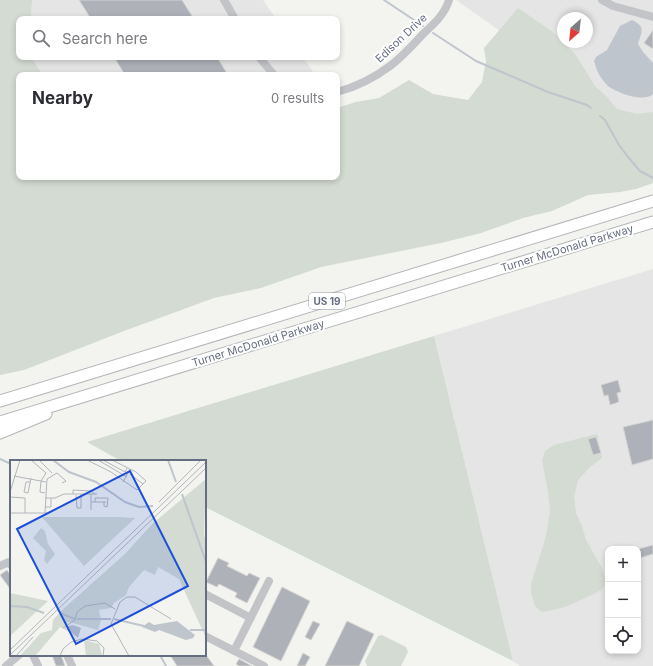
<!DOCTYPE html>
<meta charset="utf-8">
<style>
body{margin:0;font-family:Inter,sans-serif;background:#f2f2f3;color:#2b2b33}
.controls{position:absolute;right:12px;bottom:12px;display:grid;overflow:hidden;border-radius:8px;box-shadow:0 2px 6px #0003}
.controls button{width:36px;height:36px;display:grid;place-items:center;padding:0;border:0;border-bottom:1px solid #e1e1e2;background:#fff;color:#2b2b33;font:20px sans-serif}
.compass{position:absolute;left:557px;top:12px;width:36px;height:36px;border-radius:50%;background:#fff;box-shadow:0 2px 6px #0003;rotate:207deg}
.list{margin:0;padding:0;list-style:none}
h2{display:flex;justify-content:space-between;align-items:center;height:52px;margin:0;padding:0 16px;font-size:17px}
h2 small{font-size:13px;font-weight:400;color:#7c7c81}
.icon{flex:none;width:22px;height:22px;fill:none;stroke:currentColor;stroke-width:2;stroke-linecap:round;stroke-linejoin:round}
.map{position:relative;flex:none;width:653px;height:666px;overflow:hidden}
.search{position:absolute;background:#fff;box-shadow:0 2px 6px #0003;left:16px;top:16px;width:324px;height:44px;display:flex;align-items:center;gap:10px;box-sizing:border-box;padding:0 14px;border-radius:8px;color:#7c7c81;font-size:15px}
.panel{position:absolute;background:#fff;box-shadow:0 2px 6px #0003;left:16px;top:72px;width:324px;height:108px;border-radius:8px}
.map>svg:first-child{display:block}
.built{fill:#e4e5e4;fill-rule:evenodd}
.green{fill:#d3dbd2}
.water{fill:#bfc5cc}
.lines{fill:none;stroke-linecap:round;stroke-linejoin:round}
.stream{stroke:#bfc5cc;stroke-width:2}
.building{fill:#aeb1b8;stroke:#d5d5d3}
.highway-casing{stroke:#b4b6ba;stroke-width:13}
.minor{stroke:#c2c4c8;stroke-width:8}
.highway{stroke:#fff;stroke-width:11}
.labels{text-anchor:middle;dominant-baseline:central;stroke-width:4;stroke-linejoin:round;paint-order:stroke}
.shield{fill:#fff;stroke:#9399a6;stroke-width:1}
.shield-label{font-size:10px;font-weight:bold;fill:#656d80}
.street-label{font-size:11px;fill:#656d80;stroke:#fff}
.inset-river{fill:none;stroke:#bfc5cc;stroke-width:2}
.inset-road{fill:none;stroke:#b2b6bc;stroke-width:1}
.view{fill:#1d4ed8;fill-opacity:0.15;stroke:#1d4ed8;stroke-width:2}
.inset-edge{fill:none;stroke:#656d80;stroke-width:2}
</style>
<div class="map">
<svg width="653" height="666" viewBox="0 0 653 666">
<rect width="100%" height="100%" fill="#f3f4f0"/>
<path class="built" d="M 32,0 L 263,0 L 276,19 L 31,19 Z
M 456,0 L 653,0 L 653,139 L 561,74 ZM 563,18 L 587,18 L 587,42 L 563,42 Z
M 31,57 L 303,57 L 315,75 L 43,75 Z
M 653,269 L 653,666 L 520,666 L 513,661 L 434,336 ZM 608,549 L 638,549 L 638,651 L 608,651 Z"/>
<path class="green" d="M 0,0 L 32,0 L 31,19 L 19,19 L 19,57 L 31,57 L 43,75 L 19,75 L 19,177 L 161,177 L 164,180 L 172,177 L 337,177 L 337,108 L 356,102 L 379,98 L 409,80 L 433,94 L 468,100 L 482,82 L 486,61 L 484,48 L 518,8 L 553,32 L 575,54 L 595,86 L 606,96 L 617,109 L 637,114 L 653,112 L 653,183 L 636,189 L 620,192 L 588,195 L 552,211 L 523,218 L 481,233 L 441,243 L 321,267 L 261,288 L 214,298 L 124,331 L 24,370 L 0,375 Z
M 434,336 L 513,661 L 205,507 L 205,461 L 121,461 L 87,442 Z
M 597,434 L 602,458 L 590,467 L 578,480 L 574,496 L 576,513 L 582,526 L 586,540 L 602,568 L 605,579 L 604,586 L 601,590 L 594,594 L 565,607 L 543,612 L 539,610 L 535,606 L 531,593 L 531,585 L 535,571 L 545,540 L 548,525 L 550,510 L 548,492 L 542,460 L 545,451 L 554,445 Z
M 382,635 L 406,647 L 408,652 L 401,666 L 367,666 L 365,661 L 378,636 Z"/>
<path class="water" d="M 632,20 C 646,27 642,31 638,44 L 643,52 L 653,63 L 653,94 C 643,103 618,93 608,86 C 605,83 602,79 600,76 C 597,72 596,66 594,61 L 596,57 L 607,50 L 620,26 Z"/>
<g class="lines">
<path class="stream" d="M 384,0 L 423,26
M 433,33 L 476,61 L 548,92 L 587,105 L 591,108
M 600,116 L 605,120 L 619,145 L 628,157 L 640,171 L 653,178
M 0,459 L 11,464
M 160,655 L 166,666"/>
</g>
<path class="building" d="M 79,0 L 182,0 L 194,19 L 91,19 Z
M 653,30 L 653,49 L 644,43 Z
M 114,57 L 217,57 L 228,75 L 125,75 Z
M 618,380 L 621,392 L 617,393 L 619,402 L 610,405 L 608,395 L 604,396 L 601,385 Z
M 653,420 L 653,459 L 632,465 L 623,427 Z
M 596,437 L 601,453 L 593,455 L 588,439 Z
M 653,545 L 653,554 L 640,558 L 638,549 Z
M 218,558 L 229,563 L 227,566 L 247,576 L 249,573 L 260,578 L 247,603 L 235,597 L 237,593 L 219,584 L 217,587 L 206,582 Z
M 7,570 L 11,576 L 11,590 L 0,575 Z
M 282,587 L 310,601 L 281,661 L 253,647 Z
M 313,621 L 320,624 L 311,640 L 305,637 Z
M 347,621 L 374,634 L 359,666 L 325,666 Z
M 303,653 L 310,657 L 305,666 L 297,666 Z
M 52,655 L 61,655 L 65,666 L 56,666 Z
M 170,655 L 206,655 L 214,666 L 177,666 Z
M 239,659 L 252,666 L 239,666 L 236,664 Z"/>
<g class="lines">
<defs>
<path id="highway" d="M 0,401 L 653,201
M 0,422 L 653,222
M 0,433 L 46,414"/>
</defs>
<use href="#highway" class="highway-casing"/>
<path class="minor" d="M 224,0 L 235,19
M 602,0 L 613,6 L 653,17
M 259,57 L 274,75
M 337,92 C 356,87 374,78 390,66 C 402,57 413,45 423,34 C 434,24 445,14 449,0
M 0,566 L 9,562 L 11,565
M 205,594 L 251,618
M 205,636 L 264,666
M 234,651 L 269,581
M 33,655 L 38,666
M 67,655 L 72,666
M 6,666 L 19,655"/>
<use href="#highway" class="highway"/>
</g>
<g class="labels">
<rect class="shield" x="309" y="293" width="36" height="16" rx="3"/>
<g class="shield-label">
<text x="327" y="301">US 19</text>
</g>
<g class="street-label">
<text transform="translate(401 38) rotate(-43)">Edison Drive</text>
<text transform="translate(567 248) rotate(-17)">Turner McDonald Parkway</text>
<text transform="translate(258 343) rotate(-17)">Turner McDonald Parkway</text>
</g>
</g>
<g transform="translate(10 460)">
<rect width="196" height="196" fill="#f3f4f0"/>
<path d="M 196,19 L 194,75 L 196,81 L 196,178 L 169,119 L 148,107 L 145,115 L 134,110 L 119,127 L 116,135 L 104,143 L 101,148 L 89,150 L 91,160 L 88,170 L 59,162 L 55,165 L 59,172 L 50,167 L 25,196 L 10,196 L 31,173 L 42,170 L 43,160 L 52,150 L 115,94 L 142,64 ZM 32,57 L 107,57 L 125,58 L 74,106 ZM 31,68 L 35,71 L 38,84 L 45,94 L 37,104 L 34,100 L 36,91 L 23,78 ZM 0,133 L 38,141 L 0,176 ZM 74,180 L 89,184 L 92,196 L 76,196 Z" fill="#d3dbd2"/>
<path d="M 167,161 L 185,175 L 183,178 L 176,180 L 149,170 L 145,172 L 132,167 L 139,162 L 144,165 ZM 63,165 L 71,168 L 68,178 L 58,170 L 58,166 Z" fill="#bfc5cc"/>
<path class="inset-river" d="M 43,0 L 59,12 L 86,22 L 115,42 L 129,47 L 143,46M 158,0 L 166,22M 172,34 L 196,102M 0,146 L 17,147 L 34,153M 50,153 L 65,159M 67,159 L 101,159M 104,159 L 134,166M 180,170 L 196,170"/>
<path class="inset-road" d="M 21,0 L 36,13 L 31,21 L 30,32 L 35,33M 29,0 L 42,13M 77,0 L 101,12 L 127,30 L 136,21 L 126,12 L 102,0M 88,0 L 117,17M 93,0 L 115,12 L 117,8M 120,14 L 133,24M 4,16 L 36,22M 20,22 L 16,22 L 14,32 L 18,33 L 21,18M 113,22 L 120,9M 0,32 L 10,0M 63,34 L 63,30 L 81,31 L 85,34M 81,34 L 81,50M 66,35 L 67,48 L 71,48 L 71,34M 0,37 L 15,38 L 15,53M 35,38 L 45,38 L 54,34 L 87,34M 81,42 L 96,42M 85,42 L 85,38 L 98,38 L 97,47 L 94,46 L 94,42M 149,42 L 191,0M 35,47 L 41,47 L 41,38M 0,53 L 37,53M 35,53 L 37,19 L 47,13 L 56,21 L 52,23M 53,168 L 65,160 L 67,152 L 75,146 L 95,143 L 105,149M 0,190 L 196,2M 0,195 L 196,8M 6,196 L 23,177M 50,196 L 53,189 L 61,182 L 72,179 L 87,181 L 94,188 L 93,196M 119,196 L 101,164 L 110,142 L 117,137 L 125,137 L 161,159"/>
<path class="view" d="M 120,11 L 178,126 L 66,184 L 7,69 Z"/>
<rect width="196" height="196" class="inset-edge"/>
</g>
</svg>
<div class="controls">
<button>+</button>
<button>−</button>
<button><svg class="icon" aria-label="locate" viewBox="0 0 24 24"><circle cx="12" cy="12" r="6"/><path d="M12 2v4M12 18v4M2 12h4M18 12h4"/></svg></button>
</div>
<svg class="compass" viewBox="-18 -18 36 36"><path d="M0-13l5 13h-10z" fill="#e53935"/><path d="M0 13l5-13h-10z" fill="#7c7c81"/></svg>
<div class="search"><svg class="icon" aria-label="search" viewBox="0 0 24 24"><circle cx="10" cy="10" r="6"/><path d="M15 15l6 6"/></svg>Search here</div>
<section class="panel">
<h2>Nearby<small>0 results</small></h2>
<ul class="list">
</ul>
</section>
</div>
